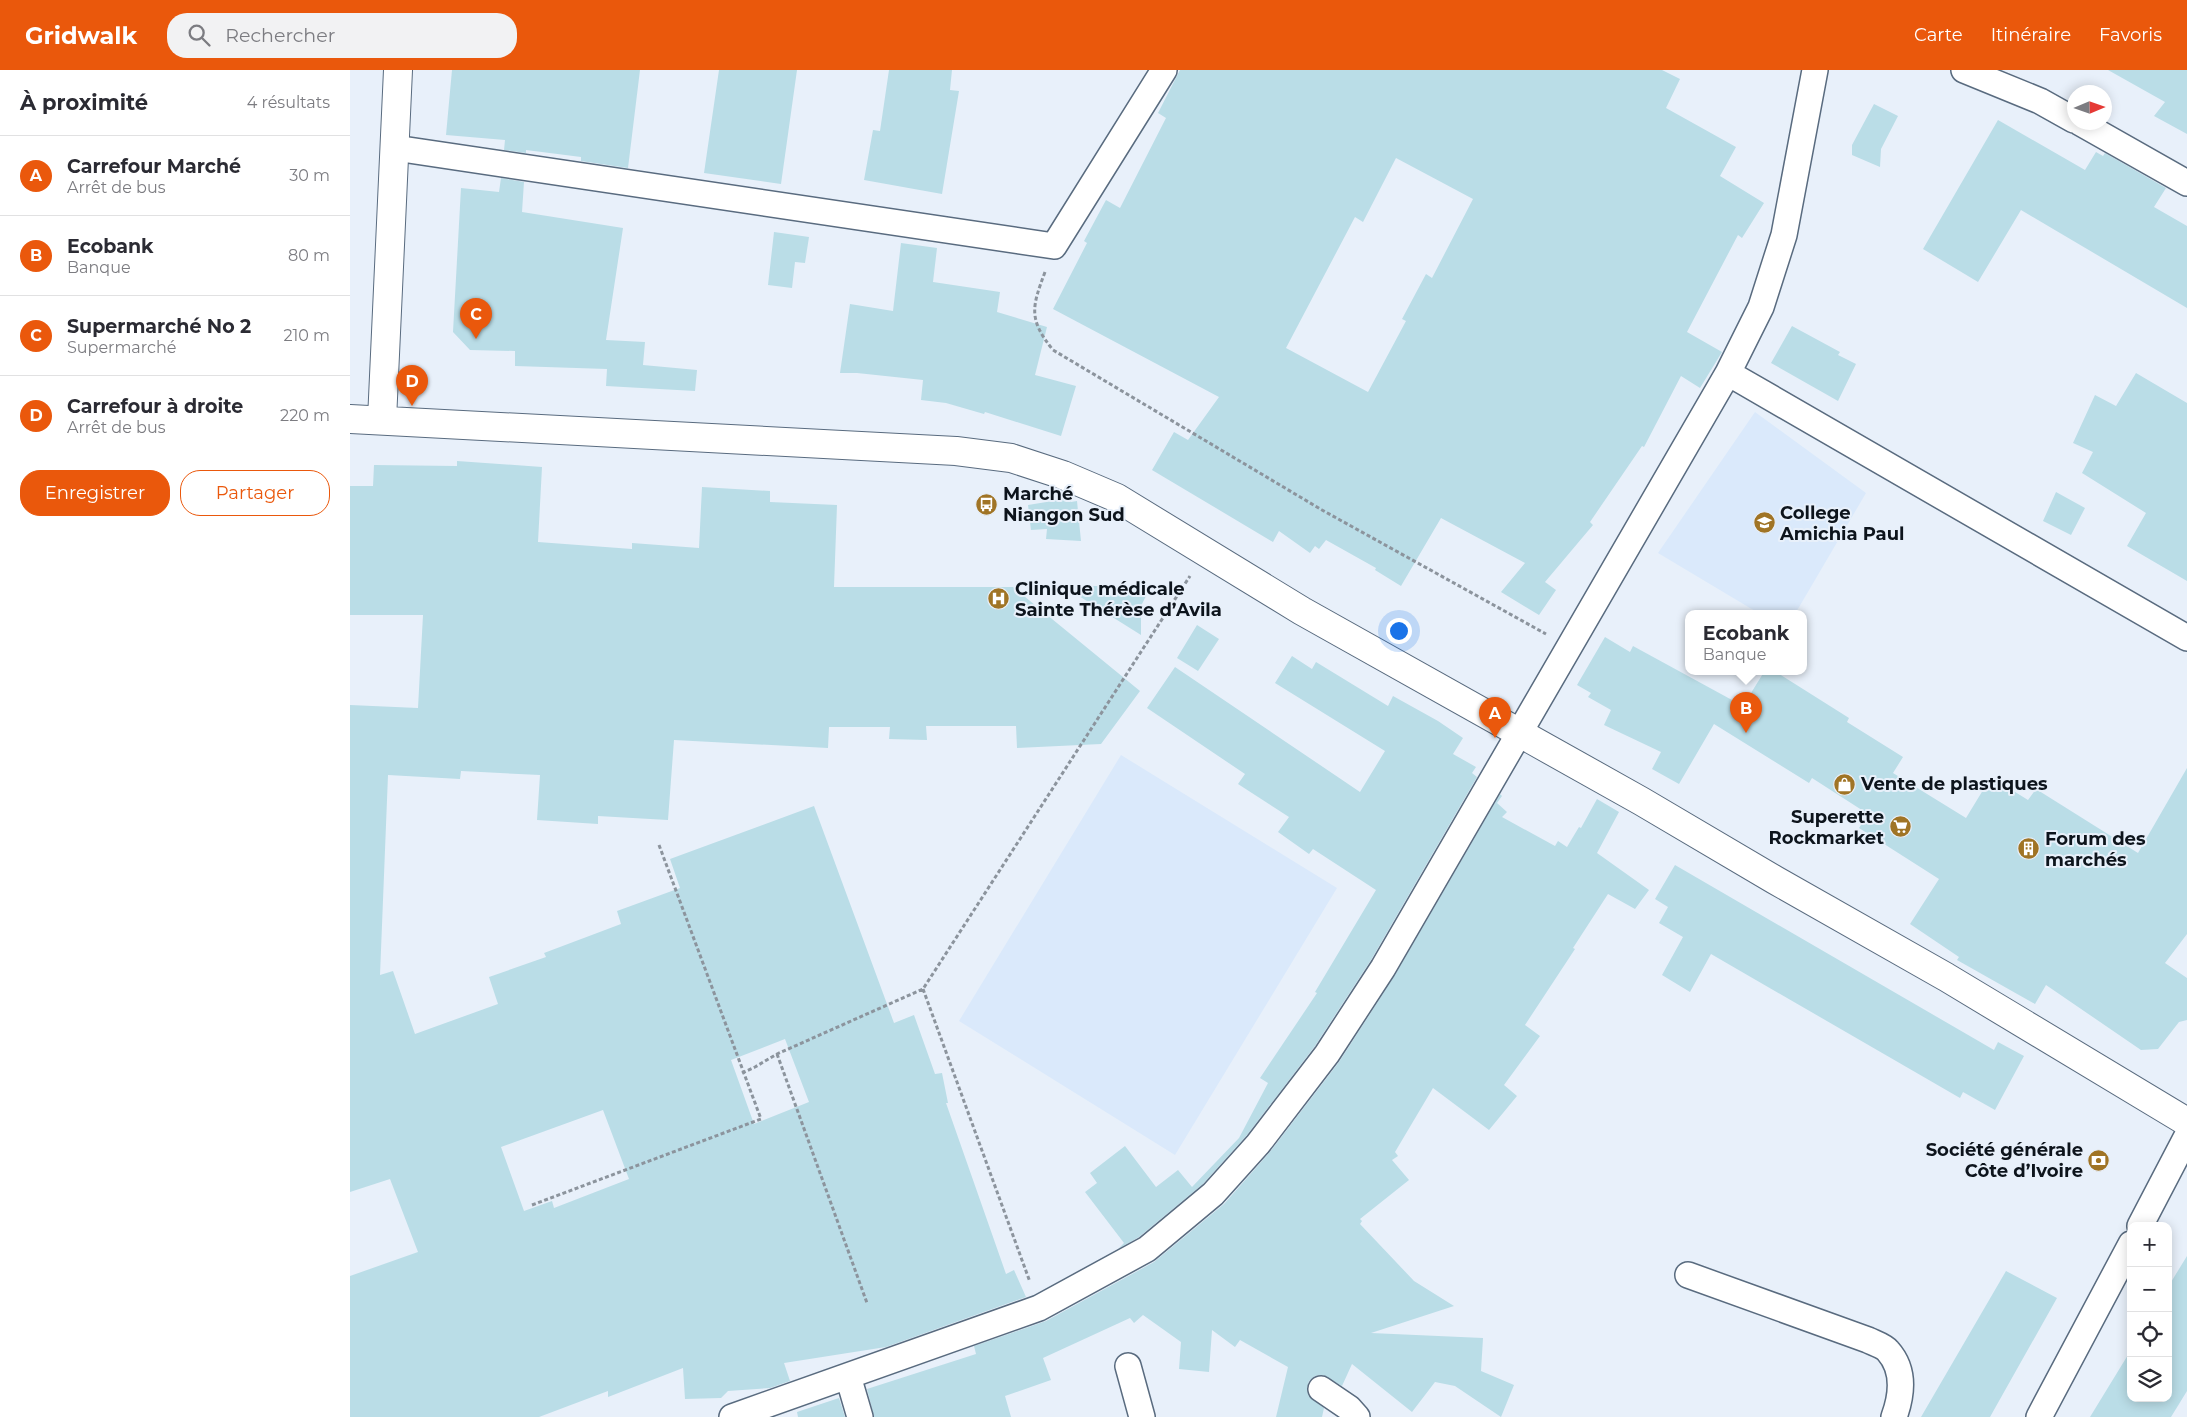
<!DOCTYPE html>
<html lang="fr">
<meta charset="utf-8">
<style>
body{margin:0;font-family:Montserrat,sans-serif;background:#f2f2f3;color:#2b2b33}
.controls{position:absolute;right:15px;bottom:15px;display:grid;overflow:hidden;border-radius:10px;box-shadow:0 2px 12px #0003}
.controls button{width:45px;height:45px;display:grid;place-items:center;padding:0;border:0;border-bottom:1px solid #e1e1e2;background:#fff;color:#2b2b33;font:25px sans-serif}
.compass{position:absolute;left:1717px;top:15px;width:45px;height:45px;border-radius:50%;background:#fff;box-shadow:0 2px 12px #0003;rotate:88deg}
.you{position:absolute;left:1048px;top:560px;width:18px;height:18px;margin:-12px;border:4px solid #fff;border-radius:50%;background:#1a73e8;box-shadow:0 0 0 8px #1a73e833}
.badge{display:grid;place-items:center;width:32px;height:32px;border-radius:50%;background:#ea580c;color:#fff;font-size:16px;font-weight:700}
.pin{position:absolute;translate:-50% -41px;filter:drop-shadow(0 1px 2px #0008)}
.pin::after{content:'';position:absolute;top:26px;width:18px;height:15px;background:inherit;clip-path:polygon(0 0,100% 0,50% 100%)}
.popup{position:absolute;left:1335px;top:540px;width:122px;height:65px;box-sizing:border-box;display:grid;place-content:center;border-radius:10px;background:#fff;filter:drop-shadow(0 1px 4px #0005);font-size:16px;white-space:nowrap;color:#7c7c81}
.popup b{font-size:19px;color:#2b2b33}
.popup::after{content:'';position:absolute;left:50%;top:100%;margin-left:-10px;border:10px solid transparent;border-top-color:#fff}
.list{margin:0;padding:0;list-style:none}
h2{display:flex;justify-content:space-between;align-items:center;height:65px;margin:0;padding:0 20px;font-size:21px}
h2 small{font-size:16px;font-weight:400;color:#7c7c81}
.list li{display:grid;grid-template-columns:32px 1fr auto;gap:15px;align-items:center;box-sizing:border-box;height:80px;padding:0 20px;border-top:1px solid #e1e1e2}
.list b{display:block;font-size:19px;white-space:nowrap}
.list p{margin:0;font-size:16px;white-space:nowrap;color:#7c7c81}
.list em{font-size:16px;font-style:normal;color:#7c7c81}
.actions{display:flex;gap:10px;padding:15px 20px}
.actions a{flex:1;padding:11px 0;border:1px solid #ea580c;border-radius:20px;text-align:center;font-size:18px;color:#ea580c}
.actions .main{background:#ea580c;color:#fff}
.icon{flex:none;width:28px;height:28px;fill:none;stroke:currentColor;stroke-width:2;stroke-linecap:round;stroke-linejoin:round}
.map{position:relative;flex:none;width:1837px;height:1347px;overflow:hidden}
header{display:flex;align-items:center;gap:30px;box-sizing:border-box;height:70px;padding:0 25px;background:#ea580c;color:#fff}
header strong{font-size:24px}
nav{display:flex;gap:28px;margin-inline-start:auto;font-size:18px}
.search{width:350px;height:45px;background:#f2f2f3;display:flex;align-items:center;gap:12px;box-sizing:border-box;padding:0 18px;border-radius:20px;color:#7c7c81;font-size:19px}
main{display:flex}
aside{flex:1;background:#fff}
.map>svg:first-child{display:block}
.built{fill:#dae9fb}
.building{fill:#badde7;fill-rule:evenodd}
.lines{fill:none;stroke-linecap:round;stroke-linejoin:round}
.minor-casing{stroke:#596b7f;stroke-width:28}
.tertiary-casing{stroke:#596b7f;stroke-width:30}
.path{stroke:#8c949d;stroke-width:3;stroke-dasharray:4 2.5;stroke-linecap:butt}
.minor{stroke:#fff;stroke-width:25}
.tertiary{stroke:#fff;stroke-width:28}
.labels{text-anchor:middle;dominant-baseline:central;stroke-width:4;stroke-linejoin:round;paint-order:stroke}
.poi-label{font-size:18px;font-weight:bold;fill:#0d141c;stroke:#e8f0fa;text-anchor:start}
</style>
<header>
<strong>Gridwalk</strong>
<div class="search"><svg class="icon" aria-label="search" viewBox="0 0 24 24"><circle cx="10" cy="10" r="6"/><path d="M15 15l6 6"/></svg>Rechercher</div>
<nav><a>Carte</a><a>Itinéraire</a><a>Favoris</a></nav>
</header>
<main>
<aside>
<h2>À proximité<small>4 résultats</small></h2>
<ul class="list">
<li><span class="badge">A</span><div><b>Carrefour Marché</b><p>Arrêt de bus</p></div><em>30 m</em></li>
<li><span class="badge">B</span><div><b>Ecobank</b><p>Banque</p></div><em>80 m</em></li>
<li><span class="badge">C</span><div><b>Supermarché No 2</b><p>Supermarché</p></div><em>210 m</em></li>
<li><span class="badge">D</span><div><b>Carrefour à droite</b><p>Arrêt de bus</p></div><em>220 m</em></li>
</ul>
<div class="actions"><a class="main">Enregistrer</a><a>Partager</a></div>
</aside>
<div class="map">
<svg width="1837" height="1347" viewBox="0 0 1837 1347">
<rect width="100%" height="100%" fill="#e8f0fa"/>
<path class="built" d="M 1405,342 L 1516,423 L 1445,544 L 1410,544 L 1308,483 Z
M 771,685 L 987,818 L 825,1085 L 609,951 Z"/>
<path class="building" d="M 102,0 L 290,0 L 278,98 L 231,91 L 231,87 L 176,80 L 176,83 L 154,80 L 155,70 L 96,65 Z
M 369,0 L 447,0 L 431,114 L 354,103 Z
M 539,0 L 602,0 L 600,20 L 609,21 L 592,124 L 514,110 L 523,60 L 530,61 Z
M 830,0 L 1312,0 L 1330,9 L 1316,38 L 1386,77 L 1370,106 L 1414,133 L 1392,168 L 1388,165 L 1337,262 L 1372,282 L 1350,318 L 1331,306 L 1294,377 L 1292,376 L 1240,452 L 1243,455 L 1195,512 L 1206,520 L 1189,545 L 1151,522 L 1175,493 L 1091,448 L 1051,516 L 1025,500 L 1026,498 L 976,470 L 969,479 L 965,476 L 960,483 L 929,461 L 923,472 L 802,400 L 824,362 L 838,370 L 869,327 L 703,239 L 737,173 L 734,171 L 756,130 L 770,138 L 816,48 L 808,43 ZM 1046,88 L 1123,129 L 1082,208 L 1076,204 L 1052,249 L 1056,251 L 1018,322 L 936,278 L 1005,147 L 1013,152 Z
M 1758,0 L 1837,0 L 1837,64 L 1804,46 L 1815,32 Z
M 1524,34 L 1548,46 L 1531,79 L 1530,97 L 1502,85 L 1502,75 Z
M 1648,50 L 1735,100 L 1746,82 L 1753,86 L 1755,83 L 1816,118 L 1804,137 L 1837,156 L 1837,238 L 1671,140 L 1628,212 L 1573,179 Z
M 151,108 L 174,112 L 172,142 L 273,158 L 256,270 L 295,272 L 293,295 L 347,300 L 345,321 L 256,316 L 257,299 L 165,296 L 165,281 L 120,280 L 103,262 L 111,118 L 149,122 Z
M 424,162 L 459,167 L 455,193 L 445,192 L 442,218 L 418,215 Z
M 551,173 L 587,178 L 583,212 L 650,222 L 647,242 L 697,257 L 685,305 L 726,316 L 711,366 L 635,342 L 634,344 L 596,333 L 571,330 L 573,310 L 507,303 L 490,303 L 500,234 L 543,241 Z
M 1442,256 L 1490,282 L 1488,285 L 1506,294 L 1488,331 L 1421,293 Z
M 1786,303 L 1837,333 L 1837,511 L 1777,476 L 1796,443 L 1732,403 L 1743,382 L 1723,373 L 1745,325 L 1766,336 Z
M 107,391 L 192,397 L 188,472 L 282,479 L 282,473 L 349,478 L 352,417 L 420,421 L 420,432 L 487,435 L 484,517 L 663,517 L 790,621 L 751,674 L 667,678 L 666,656 L 576,656 L 577,670 L 539,669 L 540,657 L 479,657 L 478,678 L 324,670 L 318,750 L 248,746 L 248,754 L 187,750 L 190,705 L 111,701 L 110,709 L 38,705 L 30,905 L 43,901 L 65,964 L 148,934 L 139,907 L 196,887 L 194,883 L 271,854 L 267,841 L 330,818 L 320,789 L 464,736 L 544,953 L 564,945 L 585,1004 L 592,1003 L 598,1033 L 596,1033 L 656,1204 L 664,1200 L 676,1227 L 536,1277 L 434,1293 L 440,1311 L 420,1318 L 378,1321 L 371,1328 L 335,1329 L 333,1298 L 258,1327 L 258,1321 L 189,1347 L 0,1347 L 0,1206 L 68,1182 L 40,1109 L 0,1122 L 0,635 L 68,638 L 73,545 L 0,545 L 0,416 L 23,416 L 24,395 L 107,396 ZM 435,969 L 459,1032 L 404,1054 L 381,990 ZM 253,1040 L 279,1109 L 204,1138 L 202,1131 L 174,1141 L 151,1077 Z
M 1706,422 L 1735,438 L 1721,465 L 1693,451 Z
M 721,428 L 721,432 L 727,431 L 731,471 L 696,469 L 697,459 L 681,460 L 678,435 Z
M 713,516 L 801,516 L 791,536 L 791,565 Z
M 847,555 L 869,569 L 848,601 L 827,588 Z
M 1255,567 L 1280,582 L 1283,576 L 1393,636 L 1414,602 L 1426,602 L 1499,648 L 1497,652 L 1553,687 L 1543,703 L 1616,748 L 1641,707 L 1678,730 L 1686,719 L 1788,783 L 1837,698 L 1837,864 L 1815,893 L 1837,908 L 1837,950 L 1829,952 L 1808,979 L 1791,980 L 1696,915 L 1685,934 L 1607,890 L 1609,887 L 1560,854 L 1589,809 L 1509,758 L 1518,744 L 1462,708 L 1459,713 L 1364,654 L 1329,714 L 1302,699 L 1311,682 L 1254,655 L 1261,640 L 1238,627 L 1241,623 L 1227,615 Z
M 942,586 L 962,599 L 966,592 L 1038,636 L 1043,626 L 1088,651 L 1113,668 L 1103,684 L 1126,697 L 1122,703 L 1127,707 L 1021,890 L 965,976 L 897,1065 L 853,1114 L 789,1167 L 768,1179 L 774,1173 L 735,1122 L 747,1113 L 740,1103 L 775,1076 L 806,1117 L 828,1100 L 842,1117 L 889,1068 L 918,1013 L 910,1008 L 967,923 L 965,922 L 1026,820 L 963,779 L 959,784 L 928,762 L 939,747 L 888,714 L 895,704 L 797,638 L 825,597 L 1010,722 L 1035,681 L 925,613 Z
M 1150,724 L 1152,726 L 1147,733 L 1157,742 L 1152,747 L 1205,776 L 1208,771 L 1217,777 L 1229,757 L 1231,758 L 1247,729 L 1269,742 L 1247,783 L 1299,820 L 1285,839 L 1258,824 L 1223,878 L 1225,879 L 1175,955 L 1190,966 L 1154,1015 L 1167,1026 L 1139,1060 L 1083,1018 L 1045,1082 L 1048,1086 L 1042,1090 L 1059,1110 L 1010,1149 L 1012,1151 L 1010,1154 L 1064,1211 L 1104,1236 L 1021,1263 L 1133,1268 L 1131,1301 L 1164,1315 L 1151,1347 L 1105,1316 L 1085,1312 L 1062,1342 L 1002,1294 L 992,1316 L 973,1305 L 965,1306 L 959,1311 L 957,1318 L 958,1325 L 974,1338 L 972,1347 L 926,1347 L 938,1297 L 890,1270 L 885,1277 L 862,1260 L 859,1302 L 829,1299 L 831,1272 L 793,1245 L 784,1253 L 780,1248 L 693,1288 L 701,1310 L 655,1326 L 661,1347 L 524,1347 L 517,1319 L 626,1284 L 624,1276 L 696,1251 L 804,1192 L 874,1134 L 919,1083 L 989,992 L 1045,905 Z
M 1325,795 L 1644,980 L 1648,972 L 1674,986 L 1645,1040 L 1613,1022 L 1610,1028 L 1361,884 L 1340,922 L 1312,905 L 1333,867 L 1309,853 L 1318,837 L 1305,829 Z
M 1837,1186 L 1837,1321 L 1821,1347 L 1740,1347 L 1781,1280 L 1781,1328 L 1818,1328 L 1818,1217 Z
M 1656,1201 L 1707,1228 L 1640,1347 L 1571,1347 Z
M 489,1328 L 495,1347 L 448,1347 L 447,1342 Z"/>
<g class="lines">
<defs>
<path id="minor" d="M 1614,0 L 1690,31 L 1724,50
M 1729,52 L 1837,113
M 45,78 L 704,176 L 814,0
M 1378,303 L 1837,568
M 1790,1156 L 1837,1066
M 1338,1205 L 1518,1270 C 1524,1273 1534,1276 1538,1281 C 1555,1300 1552,1325 1544,1347
M 778,1296 L 792,1347
M 498,1306 L 510,1347
M 971,1319 L 999,1338 L 1007,1347
M 382,1347 L 689,1238 L 797,1179 L 863,1124 L 908,1074 L 977,984 L 1033,898 L 1378,303 L 1411,237 L 1434,165 L 1465,0
M 1689,1347 L 1781,1174"/>
<path id="tertiary" d="M 0,349 L 606,381 L 661,388 L 713,405 L 767,428 L 952,541 L 1291,731 L 1425,810 L 1596,907 L 1837,1052
M 32,350 L 48,0"/>
</defs>
<use href="#minor" class="minor-casing"/>
<use href="#tertiary" class="tertiary-casing"/>
<path class="path" d="M 695,202 C 682,237 678,249 703,280 L 972,440 L 1196,564
M 573,919 L 680,1212
M 427,984 L 517,1233
M 392,1003 L 405,997 L 427,984 L 573,919 L 840,506
M 182,1135 L 411,1049 L 309,775"/>
<use href="#minor" class="minor"/>
<use href="#tertiary" class="tertiary"/>
</g>
<defs>
<symbol id="bus-disc" viewBox="-11 -11 22 22"><circle r="9.5" fill="#a07425" stroke="#e8f0fa"/><path d="M-5-6H5V4H4V6H2V4H-2V6H-4V4H-5ZM-3.5-4V0h7V-4ZM-3.5 1.2v1.5H-2V1.2ZM2 1.2v1.5H3.5V1.2Z" fill="#fff"/></symbol>
<symbol id="university-disc" viewBox="-11 -11 22 22"><circle r="9.5" fill="#a07425" stroke="#e8f0fa"/><path d="M0-5L7-2L0 1L-7-2ZM-4 1L0 2.5L4 1V4Q0 6-4 4Z" fill="#fff"/></symbol>
<symbol id="hospital-disc" viewBox="-11 -11 22 22"><circle r="9.5" fill="#a07425" stroke="#e8f0fa"/><path d="M-5-5h3v3.5h4V-5h3V5h-3V1.5h-4V5h-3Z" fill="#fff"/></symbol>
<symbol id="shop-disc" viewBox="-11 -11 22 22"><circle r="9.5" fill="#a07425" stroke="#e8f0fa"/><path d="M-5-2.5h2.3a2.7 3.5 0 0 1 5.4 0H5L5.5 6h-11ZM-1.5-2.5h3a1.5 2.3 0 0 0-3 0Z" fill="#fff"/></symbol>
<symbol id="supermarket-disc" viewBox="-11 -11 22 22"><circle r="9.5" fill="#a07425" stroke="#e8f0fa"/><path d="M-6-5.5h2.5l.6 2H6L4.5 2H-2.5L-4.4-4H-6ZM-1.5 3.2a1.3 1.3 0 1 0 .1 0ZM3 3.2a1.3 1.3 0 1 0 .1 0Z" fill="#fff"/></symbol>
<symbol id="building-disc" viewBox="-11 -11 22 22"><circle r="9.5" fill="#a07425" stroke="#e8f0fa"/><path d="M-4-6H4V6H1V3H-1V6H-4ZM-2.5-4.3h1.7v1.8h-1.7ZM.8-4.3h1.7v1.8H.8ZM-2.5-1h1.7V.8h-1.7ZM.8-1h1.7V.8H.8Z" fill="#fff"/></symbol>
<symbol id="bank-disc" viewBox="-11 -11 22 22"><circle r="9.5" fill="#a07425" stroke="#e8f0fa"/><path d="M-6-4H6V4H-6ZM0-2.3a2.3 2.3 0 1 0 0 4.6a2.3 2.3 0 1 0 0-4.6Z" fill="#fff"/></symbol>
</defs>
<g fill-rule="evenodd">
<use href="#bus-disc" x="624" y="422" width="25" height="25"/>
<use href="#university-disc" x="1402" y="440" width="25" height="25"/>
<use href="#hospital-disc" x="636" y="516" width="25" height="25"/>
<use href="#shop-disc" x="1482" y="702" width="25" height="25"/>
<use href="#supermarket-disc" x="1538" y="744" width="25" height="25"/>
<use href="#building-disc" x="1666" y="766" width="25" height="25"/>
<use href="#bank-disc" x="1736" y="1078" width="25" height="25"/>
</g>
<g class="labels">
<g class="poi-label">
<text x="653" y="424">Marché<tspan x="653" dy="21">Niangon Sud</tspan></text>
<text x="1430" y="443">College<tspan x="1430" dy="21">Amichia Paul</tspan></text>
<text x="665" y="519">Clinique médicale<tspan x="665" dy="21">Sainte Thérèse d’Avila</tspan></text>
<text x="1511" y="714">Vente de plastiques</text>
<text x="1534" y="747" text-anchor="end">Superette<tspan x="1534" dy="21">Rockmarket</tspan></text>
<text x="1695" y="769">Forum des<tspan x="1695" dy="21">marchés</tspan></text>
<text x="1733" y="1080" text-anchor="end">Société générale<tspan x="1733" dy="21">Côte d’Ivoire</tspan></text>
</g>
</g>
</svg>
<div class="controls">
<button>+</button>
<button>−</button>
<button><svg class="icon" aria-label="locate" viewBox="0 0 24 24"><circle cx="12" cy="12" r="6"/><path d="M12 2v4M12 18v4M2 12h4M18 12h4"/></svg></button>
<button><svg class="icon" aria-label="layers" viewBox="0 0 24 24"><path d="M12 4l9 5-9 5-9-5zM3 14l9 5 9-5"/></svg></button>
</div>
<svg class="compass" viewBox="-18 -18 36 36"><path d="M0-13l5 13h-10z" fill="#e53935"/><path d="M0 13l5-13h-10z" fill="#7c7c81"/></svg>
<div class="you"></div>
<div class="pin badge" style="left:1145px;top:668px">A</div>
<div class="pin badge" style="left:1396px;top:663px">B</div>
<div class="popup"><b>Ecobank</b>Banque</div>
<div class="pin badge" style="left:126px;top:269px">C</div>
<div class="pin badge" style="left:62px;top:336px">D</div>
</div>
</main>
